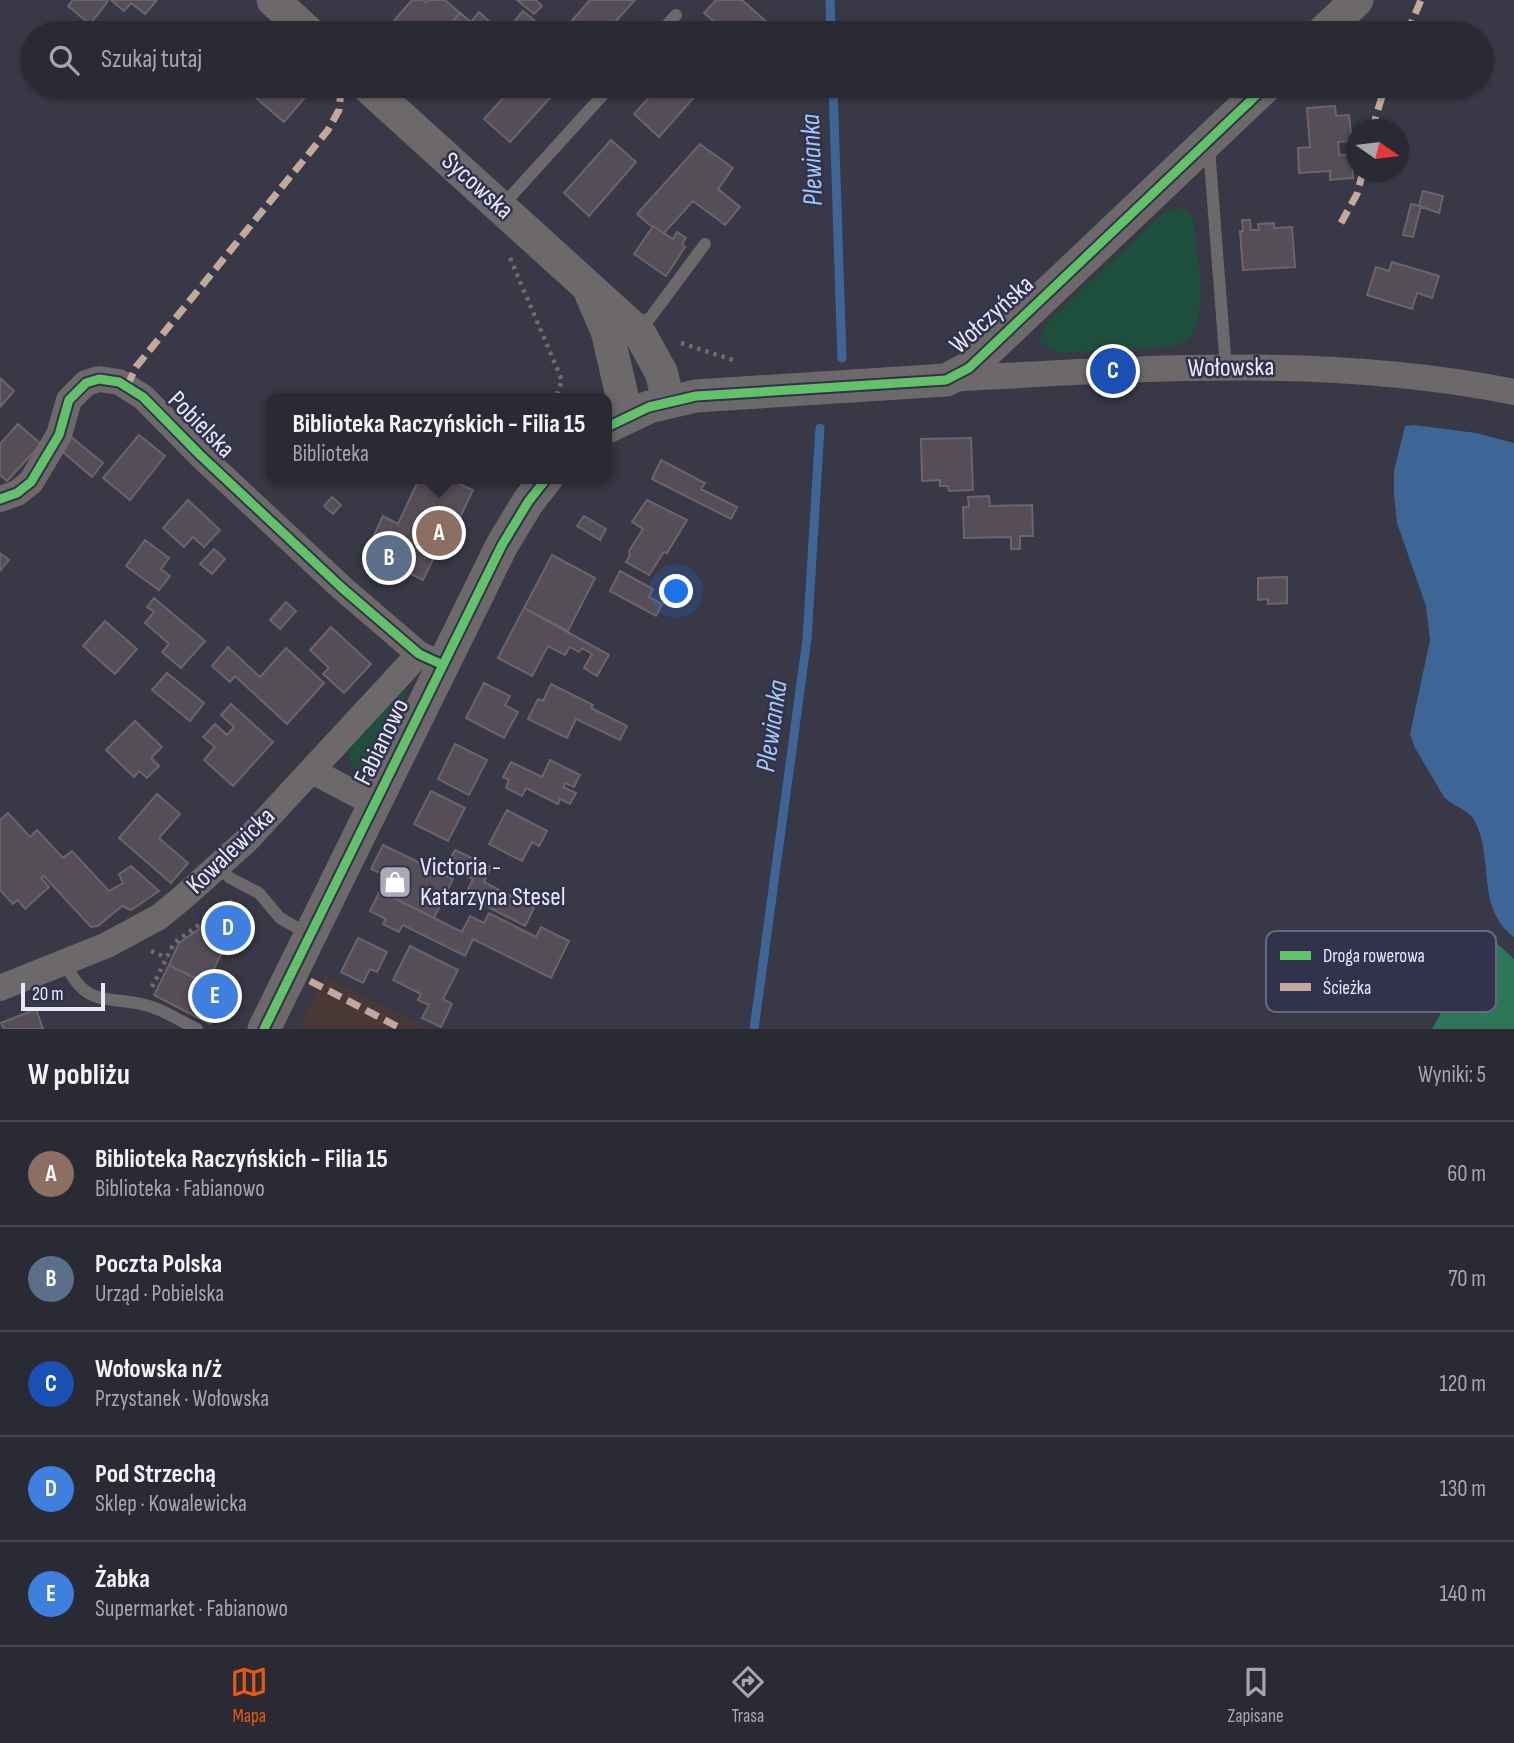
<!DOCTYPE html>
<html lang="pl">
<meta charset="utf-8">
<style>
body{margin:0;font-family:"Sofia Sans Condensed",sans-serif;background:#363640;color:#f1f3f6}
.compass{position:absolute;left:1346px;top:119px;width:63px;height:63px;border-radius:50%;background:#2a2a34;box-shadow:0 2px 5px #0004;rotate:104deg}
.scale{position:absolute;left:21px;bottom:18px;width:84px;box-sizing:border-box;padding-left:7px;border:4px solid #e7e8f9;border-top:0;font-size:19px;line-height:24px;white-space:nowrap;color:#e7e8f9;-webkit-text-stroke:5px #32324c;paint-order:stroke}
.you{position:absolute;left:677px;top:592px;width:24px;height:24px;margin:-18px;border:5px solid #fff;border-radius:50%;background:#1a73e8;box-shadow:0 0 0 10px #1a73e833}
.badge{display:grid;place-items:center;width:46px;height:46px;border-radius:50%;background:#ea580c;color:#fff;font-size:23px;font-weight:700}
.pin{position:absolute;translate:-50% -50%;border:4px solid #fff;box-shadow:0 2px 7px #0006}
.popup{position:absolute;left:266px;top:393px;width:346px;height:91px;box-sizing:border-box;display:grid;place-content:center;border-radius:14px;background:#2a2a34;filter:drop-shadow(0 2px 5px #0005);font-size:23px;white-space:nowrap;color:#a5a7ac}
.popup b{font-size:26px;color:#f1f3f6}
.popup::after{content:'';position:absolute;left:50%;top:100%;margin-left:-14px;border:14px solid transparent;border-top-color:#2a2a34}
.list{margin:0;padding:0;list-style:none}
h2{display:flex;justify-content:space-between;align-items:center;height:91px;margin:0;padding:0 28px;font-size:30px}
h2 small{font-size:23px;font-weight:400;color:#a5a7ac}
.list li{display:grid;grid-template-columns:46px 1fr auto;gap:21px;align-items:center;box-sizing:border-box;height:105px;padding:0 28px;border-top:2px solid #46464f}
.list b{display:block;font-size:26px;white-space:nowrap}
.list p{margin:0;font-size:23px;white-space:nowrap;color:#a5a7ac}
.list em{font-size:23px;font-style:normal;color:#a5a7ac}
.icon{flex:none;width:38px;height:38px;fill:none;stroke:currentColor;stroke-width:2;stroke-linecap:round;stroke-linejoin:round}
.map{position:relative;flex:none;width:1514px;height:1029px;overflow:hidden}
.search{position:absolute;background:#2a2a34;box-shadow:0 2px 5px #0004;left:21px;right:21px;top:21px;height:77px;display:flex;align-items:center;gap:18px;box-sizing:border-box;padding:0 24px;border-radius:38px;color:#a5a7ac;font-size:26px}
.sheet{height:616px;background:#2a2a34}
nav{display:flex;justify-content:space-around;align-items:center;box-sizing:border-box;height:98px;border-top:2px solid #46464f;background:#2a2a34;font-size:19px;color:#a5a7ac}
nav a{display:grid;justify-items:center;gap:4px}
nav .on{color:#ea580c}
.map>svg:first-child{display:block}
.education{fill:#493836}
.green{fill:#1e4f3c}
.forest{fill:#2f7558}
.water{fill:#3d6696}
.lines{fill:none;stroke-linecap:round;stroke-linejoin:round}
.stream{stroke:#3d6696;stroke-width:9}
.building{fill:#554e56;stroke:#6b646a;stroke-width:2}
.path{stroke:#6e6c6f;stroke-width:4.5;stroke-dasharray:3.5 5;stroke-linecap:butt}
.service{stroke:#6d6869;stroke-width:12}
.minor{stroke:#6d6869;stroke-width:26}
.tertiary{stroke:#6d6869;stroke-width:33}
.quiet{stroke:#c3a89e;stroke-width:7;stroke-dasharray:14 7;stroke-linecap:butt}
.cycleway-casing{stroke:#32324c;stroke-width:13}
.cycleway{stroke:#61c268;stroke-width:9}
.labels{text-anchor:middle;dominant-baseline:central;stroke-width:5;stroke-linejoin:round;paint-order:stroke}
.street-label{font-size:26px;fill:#e7e8f9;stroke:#32324c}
.poi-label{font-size:26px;fill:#e7e8f9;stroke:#32324c;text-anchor:start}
.water-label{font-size:28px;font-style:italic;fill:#a2c9f6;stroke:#32324c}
.key{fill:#32324c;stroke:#686980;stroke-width:2}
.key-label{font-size:19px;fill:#e7e8f9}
</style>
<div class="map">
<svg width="1514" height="1029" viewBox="0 0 1514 1029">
<rect width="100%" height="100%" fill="#383846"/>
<path class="education" d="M 324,976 L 429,1029 L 298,1029 Z"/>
<path class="green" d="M 1179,208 L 1188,211 L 1194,220 C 1196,251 1216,339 1174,346 L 1060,353 L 1047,348 L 1040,341 L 1042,331 L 1051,319 L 1163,213 Z
M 404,688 L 408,689 L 373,762 L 364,769 L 356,769 L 350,764 L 349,750 Z"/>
<path class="forest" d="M 1487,934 L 1514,959 L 1514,1029 L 1432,1029 L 1449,999 L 1458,963 Z"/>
<path class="water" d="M 1414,425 L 1476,433 L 1514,443 L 1514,937 C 1475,908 1495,858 1474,820 C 1467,808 1453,807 1444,797 L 1415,748 L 1410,734 L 1430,640 L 1426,606 L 1397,523 L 1394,494 L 1394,471 L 1405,426 Z"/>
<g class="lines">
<path class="stream" d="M 830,0 L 831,33
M 833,86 L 842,358
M 754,1029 L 807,639 L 820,428"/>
</g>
<path class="building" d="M 73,0 L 107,0 L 108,1 L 90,24 L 68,6 Z
M 111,0 L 157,0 L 145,14 L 131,3 L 124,11 Z
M 412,0 L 423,0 L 426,3 L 428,0 L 445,0 L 460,13 L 442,33 L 403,33 L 392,23 Z
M 517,0 L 536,0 L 542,6 L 534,14 Z
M 590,0 L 635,0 L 605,33 L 580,33 L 569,24 Z
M 716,0 L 742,0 L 779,33 L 727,33 L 704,13 Z
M 523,11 L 536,22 L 527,33 L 514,33 L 508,29 Z
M 479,12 L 501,32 L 500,33 L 442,33 L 460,13 L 471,22 Z
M 253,86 L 309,86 L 312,89 L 284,122 L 248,91 Z
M 514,86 L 555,86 L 558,89 L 510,142 L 484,119 Z
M 659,86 L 704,86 L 659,137 L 634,114 Z
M 1335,106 L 1336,116 L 1349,115 L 1352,141 L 1338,142 L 1339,155 L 1351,154 L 1353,178 L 1330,180 L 1330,171 L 1299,173 L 1298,148 L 1310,147 L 1307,108 Z
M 611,140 L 636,162 L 589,216 L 564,193 Z
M 700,144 L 733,168 L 718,189 L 740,207 L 725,225 L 693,201 L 664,233 L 653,226 L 652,227 L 637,214 Z
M 1423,191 L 1443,196 L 1439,213 L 1419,206 Z
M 1411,204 L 1421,206 L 1413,237 L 1403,235 Z
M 1242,220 L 1250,220 L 1251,230 L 1259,230 L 1258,224 L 1274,223 L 1274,228 L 1292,227 L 1295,267 L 1243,270 L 1240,231 L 1243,231 Z
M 653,226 L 673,239 L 677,232 L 686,238 L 682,244 L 685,247 L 666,276 L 634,254 Z
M 1392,262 L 1439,276 L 1432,298 L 1417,293 L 1412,309 L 1367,295 L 1376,267 L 1389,271 Z
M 0,378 L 14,391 L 0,407 Z
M 18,424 L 41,444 L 7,481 L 0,475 L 0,444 Z
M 69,435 L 103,463 L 92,477 L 58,448 Z
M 139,435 L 165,456 L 130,500 L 103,478 Z
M 971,438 L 973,490 L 949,491 L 948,486 L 940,486 L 940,480 L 922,481 L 921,439 Z
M 661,460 L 705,483 L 701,489 L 737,507 L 731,519 L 652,479 Z
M 419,479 L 448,479 L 473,490 L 445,549 L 439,547 L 423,580 L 366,552 L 383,516 L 398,524 Z
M 989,496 L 990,506 L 1032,505 L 1033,536 L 1020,536 L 1020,549 L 1011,549 L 1011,537 L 964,538 L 963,507 L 969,507 L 968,497 Z
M 332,497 L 341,505 L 333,514 L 324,506 Z
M 188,500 L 220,530 L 204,547 L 193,537 L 184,547 L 163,528 Z
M 647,500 L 687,520 L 667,553 L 664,552 L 649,575 L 626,562 L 630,555 L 629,551 L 643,529 L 632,522 Z
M 584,516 L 606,529 L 600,540 L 577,526 Z
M 145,540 L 169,558 L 161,569 L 170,576 L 159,590 L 126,566 Z
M 214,549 L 225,559 L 212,574 L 200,564 Z
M 0,553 L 9,560 L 0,571 Z
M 552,555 L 595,578 L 568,631 L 524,608 Z
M 620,571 L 653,589 L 649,597 L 662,604 L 656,616 L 610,591 Z
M 1287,577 L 1287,603 L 1268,604 L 1268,599 L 1258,600 L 1258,578 Z
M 154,598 L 205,641 L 181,668 L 162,652 L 169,644 L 145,623 L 154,612 L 147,607 Z
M 286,602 L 296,611 L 280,629 L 270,620 Z
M 524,608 L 609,655 L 597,676 L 584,668 L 592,654 L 582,648 L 579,652 L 570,647 L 565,655 L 548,646 L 532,676 L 498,658 Z
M 105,621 L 137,649 L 115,674 L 83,646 Z
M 331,627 L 371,664 L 344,693 L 323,674 L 329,668 L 310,650 Z
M 228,647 L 260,677 L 286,648 L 324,683 L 287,724 L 235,676 L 230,682 L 212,666 Z
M 167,673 L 204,703 L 190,721 L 152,690 Z
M 484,683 L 510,696 L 505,705 L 518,712 L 504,738 L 466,718 Z
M 551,684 L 593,705 L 591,708 L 627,726 L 620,740 L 576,719 L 567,738 L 528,719 L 538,699 L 543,701 Z
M 231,704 L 273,742 L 233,786 L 204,760 L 215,747 L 203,737 L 215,724 L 227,735 L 234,727 L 221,715 Z
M 135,721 L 162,747 L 151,758 L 159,766 L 147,778 L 139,771 L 134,777 L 106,750 Z
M 455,744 L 487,760 L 469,795 L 438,779 Z
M 550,760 L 580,775 L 574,787 L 565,783 L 563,787 L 576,793 L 570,804 L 560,799 L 558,804 L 526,788 L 522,796 L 506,788 L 509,780 L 503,777 L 511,762 L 542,777 Z
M 431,791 L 465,808 L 448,841 L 414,824 Z
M 157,794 L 180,814 L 159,838 L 188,863 L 171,883 L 119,838 Z
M 507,810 L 547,831 L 539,846 L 532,842 L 522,861 L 489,844 Z
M 8,813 L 30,837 L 37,830 L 63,858 L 72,851 L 109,891 L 123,883 L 119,874 L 131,866 L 159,891 L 131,910 L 122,906 L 98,926 L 91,927 L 44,876 L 41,878 L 49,887 L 25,909 L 18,900 L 13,904 L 0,890 L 0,820 Z
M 383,845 L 453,879 L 434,918 L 380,891 L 387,876 L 371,869 Z
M 455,850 L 491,867 L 484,882 L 534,908 L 525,926 L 465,895 L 473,879 L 447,865 Z
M 380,891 L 462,932 L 470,916 L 484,923 L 489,913 L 536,937 L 541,927 L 569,941 L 551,978 L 473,939 L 465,956 L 403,925 L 399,932 L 383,924 L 386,919 L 370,911 Z
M 234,905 L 244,910 L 206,984 L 169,965 L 179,943 Z
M 358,938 L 387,952 L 377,972 L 370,969 L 363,983 L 341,972 Z
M 410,946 L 458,970 L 443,999 L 452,1004 L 441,1027 L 422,1018 L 429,1005 L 418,1000 L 421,994 L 393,980 Z
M 169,965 L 226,993 L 210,1024 L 154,995 Z
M 36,1009 L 43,1029 L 4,1029 L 1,1023 Z"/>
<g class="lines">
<path class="path" d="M 510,258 L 562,380 L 556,398
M 681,343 L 736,361
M 151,951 L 167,958
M 152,987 L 174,943 L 232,901"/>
<path class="service" d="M 660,33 L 676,15
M 1209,148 L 1226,368
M 501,207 L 611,86
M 634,324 L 650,318 L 705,244
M 219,867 L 230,878 L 259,893 L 280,918 L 310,935
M 65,963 C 88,1012 110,993 152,1007 C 167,1012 182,1022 197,1029"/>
<path class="minor" d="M 947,379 C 1137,369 1327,354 1514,392
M 0,499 L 17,493 L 31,482 L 59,435 L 69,400 L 86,383 L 99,379 L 119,382 L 143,397 L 200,455 L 342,588 L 419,654 L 443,665
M 312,771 L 375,804
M 0,988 L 107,945 L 159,917 L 181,899 L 247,840 L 419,654"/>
<path class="tertiary" d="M 273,0 L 309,33
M 1322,33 L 1357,0
M 367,86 L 640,334 L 661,372 L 669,402
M 591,294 L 607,331 L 627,417
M 607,427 L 649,407 L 696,396 L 946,380 L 969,368 L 1266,86
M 264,1029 L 502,545 L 528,502 L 546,479"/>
<path class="quiet" d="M 1407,33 L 1421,0
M 1372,130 L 1385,86
M 1341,223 L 1357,194 L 1363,172
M 127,386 L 136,367 L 328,130 L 339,110 L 341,91 L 351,86
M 310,981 L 402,1029"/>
<defs>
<path id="cycleway" d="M 607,427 L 649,407 L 696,396 L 946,380 L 969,368 L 1266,86
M 0,499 L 17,493 L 31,482 L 59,435 L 69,400 L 86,383 L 99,379 L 119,382 L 143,397 L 200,455 L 342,588 L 419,654 L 443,665
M 264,1029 L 502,545 L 528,502 L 546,479"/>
</defs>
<use href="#cycleway" class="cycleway-casing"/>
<use href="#cycleway" class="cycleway"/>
</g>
<defs>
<symbol id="shop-square" viewBox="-11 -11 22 22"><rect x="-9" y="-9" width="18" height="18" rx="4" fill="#aaaaba" stroke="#32324c"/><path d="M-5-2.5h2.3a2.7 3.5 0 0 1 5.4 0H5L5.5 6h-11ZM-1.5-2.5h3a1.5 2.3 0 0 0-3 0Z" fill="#fff"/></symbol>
</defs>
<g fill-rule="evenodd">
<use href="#shop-square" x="376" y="863" width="38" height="38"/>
</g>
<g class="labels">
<g class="street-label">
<text transform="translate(477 186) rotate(42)">Sycowska</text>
<text transform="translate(992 315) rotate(-42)">Wołczyńska</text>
<text transform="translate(1231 368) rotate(-1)">Wołowska</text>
<text transform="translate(201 425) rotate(45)">Pobielska</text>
<text transform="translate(382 742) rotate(-64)">Fabianowo</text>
<text transform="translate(231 851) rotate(-44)">Kowalewicka</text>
</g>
<g class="poi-label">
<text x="420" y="867">Victoria -<tspan x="420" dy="30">Katarzyna Stesel</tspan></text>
</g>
<g class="water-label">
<text transform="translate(812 160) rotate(-92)">Plewianka</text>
<text transform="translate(772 726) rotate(-82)">Plewianka</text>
</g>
</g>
<rect x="1266" y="931" width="230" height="81" rx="10" class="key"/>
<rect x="1280" y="951" width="31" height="9" fill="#61c268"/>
<rect x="1280" y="983" width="31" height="8" fill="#c3a89e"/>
<g class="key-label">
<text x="1323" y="962">Droga rowerowa</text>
<text x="1323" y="994">Ścieżka</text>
</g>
</svg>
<svg class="compass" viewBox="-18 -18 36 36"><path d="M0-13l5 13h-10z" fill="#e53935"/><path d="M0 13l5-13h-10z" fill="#a5a7ac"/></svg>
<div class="scale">20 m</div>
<div class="you"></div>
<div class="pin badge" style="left:439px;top:533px;background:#8d6e63">A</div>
<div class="popup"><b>Biblioteka Raczyńskich - Filia 15</b>Biblioteka</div>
<div class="pin badge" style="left:389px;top:558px;background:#5c6f8a">B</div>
<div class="pin badge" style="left:1113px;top:371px;background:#1a4fb4">C</div>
<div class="pin badge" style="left:228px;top:928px;background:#3f7fe0">D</div>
<div class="pin badge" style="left:215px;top:996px;background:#3f7fe0">E</div>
<div class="search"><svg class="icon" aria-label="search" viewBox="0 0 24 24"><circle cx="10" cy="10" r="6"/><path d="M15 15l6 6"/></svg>Szukaj tutaj</div>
</div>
<section class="sheet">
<h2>W pobliżu<small>Wyniki: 5</small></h2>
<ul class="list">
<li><span class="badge" style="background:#8d6e63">A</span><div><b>Biblioteka Raczyńskich - Filia 15</b><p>Biblioteka · Fabianowo</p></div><em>60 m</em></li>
<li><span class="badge" style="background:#5c6f8a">B</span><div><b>Poczta Polska</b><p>Urząd · Pobielska</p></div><em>70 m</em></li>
<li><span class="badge" style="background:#1a4fb4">C</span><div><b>Wołowska n/ż</b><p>Przystanek · Wołowska</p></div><em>120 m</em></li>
<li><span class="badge" style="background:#3f7fe0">D</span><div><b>Pod Strzechą</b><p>Sklep · Kowalewicka</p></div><em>130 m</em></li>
<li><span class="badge" style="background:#3f7fe0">E</span><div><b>Żabka</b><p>Supermarket · Fabianowo</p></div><em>140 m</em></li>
</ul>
</section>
<nav>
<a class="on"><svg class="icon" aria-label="map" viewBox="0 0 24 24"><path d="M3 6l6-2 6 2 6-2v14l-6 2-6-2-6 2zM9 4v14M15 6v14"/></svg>Mapa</a>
<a><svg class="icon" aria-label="directions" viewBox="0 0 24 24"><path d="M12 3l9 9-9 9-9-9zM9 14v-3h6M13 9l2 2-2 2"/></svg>Trasa</a>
<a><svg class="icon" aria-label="saved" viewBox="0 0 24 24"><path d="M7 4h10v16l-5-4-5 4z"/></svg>Zapisane</a>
</nav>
